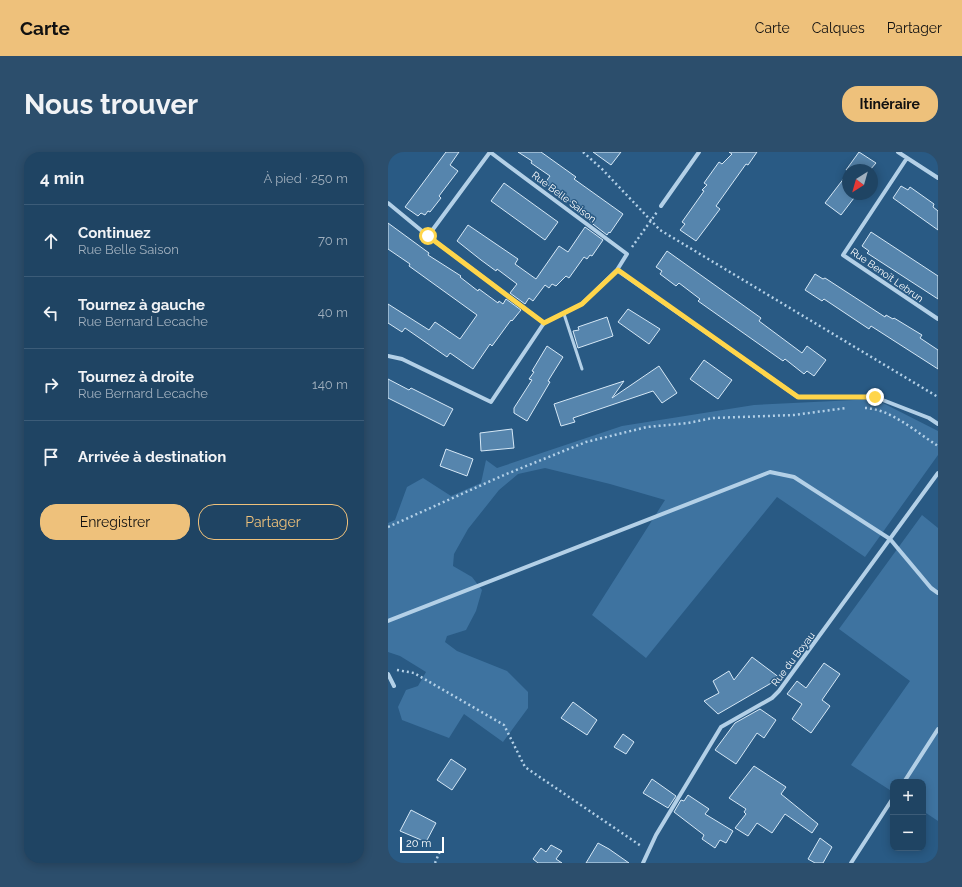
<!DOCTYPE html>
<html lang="fr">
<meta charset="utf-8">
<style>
body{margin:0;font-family:Raleway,sans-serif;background:#2c4e6c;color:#f1f3f6}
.controls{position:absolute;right:12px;bottom:12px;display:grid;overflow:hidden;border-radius:8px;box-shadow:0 2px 10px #0003}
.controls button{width:36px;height:36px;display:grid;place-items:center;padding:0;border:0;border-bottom:1px solid #3c5c78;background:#1f4463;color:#f1f3f6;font:20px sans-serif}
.compass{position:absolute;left:454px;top:12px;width:36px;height:36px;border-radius:50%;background:#1f4463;box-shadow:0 2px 10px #0003;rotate:217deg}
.scale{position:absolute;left:12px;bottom:10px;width:44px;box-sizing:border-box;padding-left:4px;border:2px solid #fff;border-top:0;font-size:11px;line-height:14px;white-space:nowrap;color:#fff;-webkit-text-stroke:3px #295a84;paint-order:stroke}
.stop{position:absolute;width:12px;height:12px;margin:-9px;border:3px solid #ffd54a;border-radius:50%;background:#fff}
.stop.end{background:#ffd54a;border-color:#fff;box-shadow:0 1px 4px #0008}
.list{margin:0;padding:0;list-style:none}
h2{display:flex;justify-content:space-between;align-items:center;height:52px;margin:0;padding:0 16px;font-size:17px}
h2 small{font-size:13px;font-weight:400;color:#a1b0be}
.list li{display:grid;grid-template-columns:26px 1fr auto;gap:12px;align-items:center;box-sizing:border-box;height:72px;padding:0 16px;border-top:1px solid #3c5c78}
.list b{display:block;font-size:15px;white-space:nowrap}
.list p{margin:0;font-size:13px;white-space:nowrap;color:#a1b0be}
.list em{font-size:13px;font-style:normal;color:#a1b0be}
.actions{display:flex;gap:8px;padding:12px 16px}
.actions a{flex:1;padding:9px 0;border:1px solid #eec17b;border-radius:16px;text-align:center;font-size:14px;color:#eec17b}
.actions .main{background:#eec17b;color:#111}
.icon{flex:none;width:22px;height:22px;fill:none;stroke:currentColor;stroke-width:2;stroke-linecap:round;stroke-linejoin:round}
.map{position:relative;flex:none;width:550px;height:711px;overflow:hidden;border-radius:16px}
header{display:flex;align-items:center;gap:24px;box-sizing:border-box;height:56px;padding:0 20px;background:#eec17b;color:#111}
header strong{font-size:19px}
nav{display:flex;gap:22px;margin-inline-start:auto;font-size:14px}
.intro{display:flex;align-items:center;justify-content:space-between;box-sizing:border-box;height:96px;padding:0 24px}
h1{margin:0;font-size:28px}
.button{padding:10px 18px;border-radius:16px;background:#eec17b;color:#111;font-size:14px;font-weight:700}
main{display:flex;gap:24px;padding:0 24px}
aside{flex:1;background:#1f4463;border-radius:16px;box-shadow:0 2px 10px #0003}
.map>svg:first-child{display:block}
.green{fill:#3e73a0}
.building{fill:#5685ad;stroke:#d6e8f6}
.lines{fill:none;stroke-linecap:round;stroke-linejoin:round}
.path{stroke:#b3d0e7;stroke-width:2.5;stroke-dasharray:2 3;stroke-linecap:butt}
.service{stroke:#b3d0e7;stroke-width:3}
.minor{stroke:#b3d0e7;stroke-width:4}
.route{stroke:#ffd54a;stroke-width:5}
.labels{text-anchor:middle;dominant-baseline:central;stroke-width:3;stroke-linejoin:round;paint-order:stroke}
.street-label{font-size:10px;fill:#fff;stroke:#295a84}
</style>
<header>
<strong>Carte</strong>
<nav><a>Carte</a><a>Calques</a><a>Partager</a></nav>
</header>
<div class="intro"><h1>Nous trouver</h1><a class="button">Itinéraire</a></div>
<main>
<aside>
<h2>4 min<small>À pied · 250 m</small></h2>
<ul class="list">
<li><svg class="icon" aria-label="ahead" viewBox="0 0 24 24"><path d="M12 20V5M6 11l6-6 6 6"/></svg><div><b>Continuez</b><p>Rue Belle Saison</p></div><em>70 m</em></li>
<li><svg class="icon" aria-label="left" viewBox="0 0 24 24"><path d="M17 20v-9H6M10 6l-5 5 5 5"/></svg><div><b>Tournez à gauche</b><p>Rue Bernard Lecache</p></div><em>40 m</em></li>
<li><svg class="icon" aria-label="right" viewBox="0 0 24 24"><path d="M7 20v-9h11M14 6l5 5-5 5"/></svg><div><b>Tournez à droite</b><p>Rue Bernard Lecache</p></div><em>140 m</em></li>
<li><svg class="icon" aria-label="arrive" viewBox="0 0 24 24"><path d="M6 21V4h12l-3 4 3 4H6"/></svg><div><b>Arrivée à destination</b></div></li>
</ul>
<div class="actions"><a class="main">Enregistrer</a><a>Partager</a></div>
</aside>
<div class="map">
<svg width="550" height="711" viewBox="0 0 550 711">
<rect width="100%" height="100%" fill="#295a84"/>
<path class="green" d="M 487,247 L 550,279 L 550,303 L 477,405 L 389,345 L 258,506 L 204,463 L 277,348 L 222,332 L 157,316 L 130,322 L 111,338 L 80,377 L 66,402 L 65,414 L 84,425 L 94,438 L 88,459 L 78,478 L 59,484 L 57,490 L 69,499 L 119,519 L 140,540 L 140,556 L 115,590 L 76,562 L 61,586 L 14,568 L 10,555 L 18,538 L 30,534 L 38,520 L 12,504 L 0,500 L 0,371 L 7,368 L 19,335 L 35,326 L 63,344 L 93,331 L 98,308 L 109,316 L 234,274 L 366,253 Z
M 534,363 L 550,376 L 550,669 L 535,659 L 535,630 L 505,630 L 505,640 L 463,613 L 522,529 L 451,477 Z"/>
<path class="building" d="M 58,0 L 71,0 L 62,13 L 70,19 L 51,44 L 53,46 L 42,60 L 40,59 L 37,63 L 33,61 L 30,64 L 17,55 Z
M 130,0 L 153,0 L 188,25 L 186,27 L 235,62 L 222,81 L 221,80 L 219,83 L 201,69 L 202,67 L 189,58 L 182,52 L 183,50 L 157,31 L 162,24 L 143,11 L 144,9 Z
M 205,0 L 233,0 L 223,13 Z
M 341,0 L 369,0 L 360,13 L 358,12 L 328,54 L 332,57 L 308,89 L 292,78 L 297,72 L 294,70 L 316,39 L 314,38 L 319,33 L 316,31 L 331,10 L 334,12 L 344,2 Z
M 471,0 L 488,11 L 482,18 L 458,18 Z
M 460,21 L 460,42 L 469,42 L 453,63 L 437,51 Z
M 116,31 L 170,70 L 157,88 L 103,49 Z
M 513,34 L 520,38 L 522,35 L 546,52 L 545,55 L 550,59 L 550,78 L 505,46 Z
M 0,71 L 41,101 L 40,103 L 73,124 L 72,125 L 90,139 L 91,137 L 110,151 L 111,149 L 115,152 L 118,147 L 133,158 L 124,169 L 123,168 L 104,194 L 102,192 L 85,217 L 62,201 L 59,205 L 17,176 L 14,180 L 0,171 L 0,152 L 41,178 L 47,170 L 72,187 L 89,163 L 21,114 L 22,112 L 0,97 Z
M 80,73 L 130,107 L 127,112 L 148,127 L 171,94 L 180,100 L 197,75 L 215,88 L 204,104 L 202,103 L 199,107 L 196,105 L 181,126 L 178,124 L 168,134 L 164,132 L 161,136 L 157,133 L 145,149 L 141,146 L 137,152 L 122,141 L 129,132 L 109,117 L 108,119 L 93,108 L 69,89 Z
M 483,80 L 550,124 L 550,147 L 479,101 L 481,99 L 474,94 Z
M 279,99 L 373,166 L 371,169 L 414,201 L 419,194 L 438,208 L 426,224 L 419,219 L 416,222 L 397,207 L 395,209 L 310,149 L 312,147 L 291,131 L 288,134 L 272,122 L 274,119 L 268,115 Z
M 427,122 L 435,127 L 437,126 L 497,165 L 498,163 L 505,167 L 506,166 L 534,183 L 532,186 L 550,198 L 550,217 L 483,174 L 481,177 L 436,147 L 434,149 L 417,138 Z
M 240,157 L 272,177 L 261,192 L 230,170 Z
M 219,165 L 225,184 L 190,196 L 185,179 L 191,178 L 190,175 Z
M 159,194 L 175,205 L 160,229 L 162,230 L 139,269 L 126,261 L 126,256 L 144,228 L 141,227 L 146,220 L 144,219 Z
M 316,208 L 344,228 L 330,247 L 302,227 Z
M 271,214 L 289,241 L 274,251 L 265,239 L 185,266 L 187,270 L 173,274 L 166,252 L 236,229 L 224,246 Z
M 0,227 L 21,238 L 23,236 L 65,257 L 56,274 L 0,246 Z
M 124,277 L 126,296 L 93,299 L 92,281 Z
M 58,297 L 85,307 L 79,324 L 52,314 Z
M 364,505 L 392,526 L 330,562 L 316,549 L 331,541 L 325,529 L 341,519 L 346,528 Z
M 436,511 L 452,522 L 434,548 L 442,554 L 423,581 L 404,567 L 414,552 L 399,542 L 409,529 L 418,536 Z
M 185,550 L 209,568 L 199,583 L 173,566 Z
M 372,557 L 388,568 L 376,586 L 369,581 L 348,612 L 327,598 L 347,571 Z
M 235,582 L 246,590 L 238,602 L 226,595 Z
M 63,607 L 78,617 L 64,638 L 49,628 Z
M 366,614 L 398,635 L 393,642 L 430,672 L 424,681 L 397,662 L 384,681 L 369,671 L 360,684 L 347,676 L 358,662 L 356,660 L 358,657 L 341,646 Z
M 264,627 L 288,644 L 280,656 L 255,641 Z
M 300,643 L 321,657 L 317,662 L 345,679 L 338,691 L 332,688 L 327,696 L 314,687 L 316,683 L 286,660 L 293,648 L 296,649 Z
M 23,658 L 48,671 L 38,690 L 12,679 Z
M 432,686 L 444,695 L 435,711 L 427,711 L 420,707 Z
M 210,691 L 221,697 L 241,711 L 198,711 Z
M 163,693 L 174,699 L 168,707 L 174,711 L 150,711 L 145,707 L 153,696 L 158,700 Z"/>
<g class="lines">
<path class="path" d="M 195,0 L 214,17 L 272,78 L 550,245
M 244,95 L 269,60
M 477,256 C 503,257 528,280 550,294
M 0,375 L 116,323 L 198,290 L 259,275 L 300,271 L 325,266 L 406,263 L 458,256
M 9,518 L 26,521 L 116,573 L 137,615 L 253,694
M 47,711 L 52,699"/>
<path class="service" d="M 176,162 L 194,217"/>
<path class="minor" d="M 510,0 L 550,26
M 519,6 L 455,103 L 550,167
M 0,51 L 40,84
M 273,54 L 311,0
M 156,171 L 40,84 L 102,0 L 239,102 L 229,118
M 0,204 L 14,207 L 103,250 L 156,171 L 194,152 L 229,118 L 410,245 L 487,245 L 541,266 L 550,272
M 0,469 L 382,320 L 406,325 L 502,387 L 543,436 L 550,441
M 0,522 L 6,534
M 516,630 L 550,577
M 255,711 L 268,683 L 333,575 L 384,546 L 391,539 L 550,321
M 463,711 L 505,646"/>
</g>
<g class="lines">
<path class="route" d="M 40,84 L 156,171 L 194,152 L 230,118 L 410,245 L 487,245"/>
</g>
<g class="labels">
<g class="street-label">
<text transform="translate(176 45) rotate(37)">Rue Belle Saison</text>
<text transform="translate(499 123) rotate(35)">Rue Benoît Lebrun</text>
<text transform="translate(405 507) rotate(-53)">Rue du Boyau</text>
</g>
</g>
</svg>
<div class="controls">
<button>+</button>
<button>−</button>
</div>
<svg class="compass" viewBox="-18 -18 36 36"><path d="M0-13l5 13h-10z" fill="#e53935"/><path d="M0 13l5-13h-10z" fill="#a1b0be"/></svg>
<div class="scale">20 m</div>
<div class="stop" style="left:40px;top:84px"></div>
<div class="stop end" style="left:487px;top:245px"></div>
</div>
</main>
